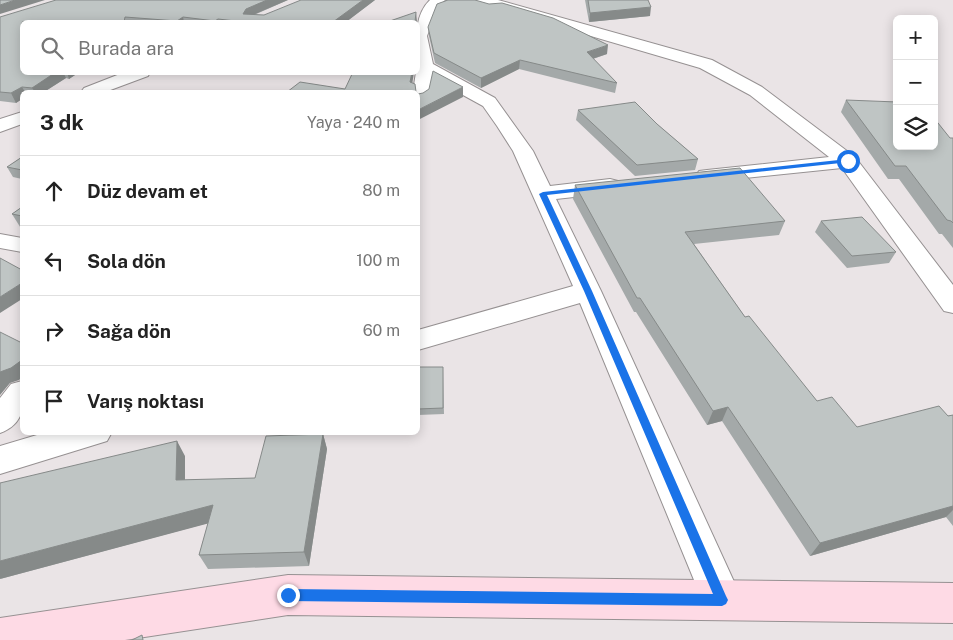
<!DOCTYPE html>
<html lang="tr">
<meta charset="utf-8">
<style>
body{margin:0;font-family:"Public Sans",sans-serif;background:#f6f6f6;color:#222}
.controls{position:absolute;right:15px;top:15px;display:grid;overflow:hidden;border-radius:8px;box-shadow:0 2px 12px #0003}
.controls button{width:45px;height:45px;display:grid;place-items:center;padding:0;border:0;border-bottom:1px solid #e0e0e0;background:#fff;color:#222;font:25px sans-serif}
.stop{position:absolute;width:15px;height:15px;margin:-11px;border:4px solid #1a73e8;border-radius:50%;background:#fff}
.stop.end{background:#1a73e8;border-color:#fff;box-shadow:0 1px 5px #0008}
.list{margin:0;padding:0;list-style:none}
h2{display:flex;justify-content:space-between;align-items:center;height:65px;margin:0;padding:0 20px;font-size:21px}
h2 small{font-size:16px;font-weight:400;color:#767676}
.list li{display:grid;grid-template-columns:32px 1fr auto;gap:15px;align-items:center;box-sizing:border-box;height:70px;padding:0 20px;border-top:1px solid #e0e0e0}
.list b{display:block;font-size:19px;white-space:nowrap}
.list em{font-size:16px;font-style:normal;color:#767676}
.icon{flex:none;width:28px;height:28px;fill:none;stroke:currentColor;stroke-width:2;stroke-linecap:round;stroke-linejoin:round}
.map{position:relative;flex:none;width:953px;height:640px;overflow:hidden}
.search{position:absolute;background:#fff;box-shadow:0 2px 12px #0003;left:20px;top:20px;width:400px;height:55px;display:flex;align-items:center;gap:12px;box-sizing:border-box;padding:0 18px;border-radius:8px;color:#767676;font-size:19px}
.panel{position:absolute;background:#fff;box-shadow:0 2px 12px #0003;left:20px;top:90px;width:400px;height:345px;border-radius:8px}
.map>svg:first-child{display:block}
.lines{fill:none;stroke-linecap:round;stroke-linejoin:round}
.street-casing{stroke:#969192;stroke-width:2}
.secondary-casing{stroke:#969192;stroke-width:2}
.street{fill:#fff;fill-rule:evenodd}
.secondary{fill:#fedae5;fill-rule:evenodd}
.wall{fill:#a4a9a9}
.shaded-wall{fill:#868a89}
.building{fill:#bfc5c4;stroke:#868a89}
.route{fill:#1a73e8}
</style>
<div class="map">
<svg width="953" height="640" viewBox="0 0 953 640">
<rect width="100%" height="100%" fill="#eae4e6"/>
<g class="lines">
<defs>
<path id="street" d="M 430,0 L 445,0 L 437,9 L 427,36 L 433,64 L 495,98 L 533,151 L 550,186 L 610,179 L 618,181 L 621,186 L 618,191 L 610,193 L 556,199 L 601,291 L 736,586 L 742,600 L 736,614 L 722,620 L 708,614 L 580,303 L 418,350 L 418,330 L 573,286 L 513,151 L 497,126 L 483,106 L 432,78 C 431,90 432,101 418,103 L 418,92 L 413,92 L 416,72 L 418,72 C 418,48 411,18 430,0 Z
M 476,0 L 498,0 L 712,60 L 762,87 L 855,157 L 953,285 L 953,313 L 944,311 L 842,168 L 707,182 L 699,181 L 696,176 L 699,171 L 707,170 L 829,157 L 750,95 L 700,68 L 478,3 Z
M 125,72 L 150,72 L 148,76 L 105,92 L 81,92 L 84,88 Z
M 22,112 L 22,124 L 0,132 L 0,119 Z
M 0,234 L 22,238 L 22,252 L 0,248 Z
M 22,381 C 25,404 25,424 0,433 L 0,398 L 11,384 Z
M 47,432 L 112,432 L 107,441 L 0,474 L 0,446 Z"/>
<path id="secondary" d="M 288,575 L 953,583 L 953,623 L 288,615 L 125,640 L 0,640 L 0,618 Z"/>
</defs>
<use href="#street" class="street-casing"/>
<use href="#secondary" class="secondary-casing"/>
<use href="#street" class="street"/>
<use href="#secondary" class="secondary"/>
</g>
<path class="wall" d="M 288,0 L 254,15 L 264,15 L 375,0 L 346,22 L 22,22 L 22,72 L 90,72 L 88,74 L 78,73 L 69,79 L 66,78 L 44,92 L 22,92 L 22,99 L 16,103 L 0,101 L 0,17 Z
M 585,0 L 648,0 L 650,16 L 589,22 Z
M 428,27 L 607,54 L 593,59 L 617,83 L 615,93 L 519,69 L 481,88 L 435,63 L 429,36 Z
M 846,100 L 950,138 L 953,138 L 953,248 L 942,234 L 939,234 L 899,179 L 888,179 L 841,112 Z
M 578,110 L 657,124 L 698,159 L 695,170 L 635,176 L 576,120 Z
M 22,157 L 22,179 L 13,177 L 7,167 Z
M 575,185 L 785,221 L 779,235 L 694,244 L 745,317 L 817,401 L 857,427 L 953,415 L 953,526 L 946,517 L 810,556 L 722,421 L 707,425 L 636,312 L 634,312 L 573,199 Z
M 22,207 L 22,230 L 12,214 Z
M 821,221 L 896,252 L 889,263 L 847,268 L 815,232 Z
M 418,367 L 443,367 L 444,414 L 418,415 Z
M 323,434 L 327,449 L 309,566 L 208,569 L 199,555 L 208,523 L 0,579 L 185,456 L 185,480 L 255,478 Z"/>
<path class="shaded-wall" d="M 15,0 L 45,0 L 0,14 L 0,5 Z
M 267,0 L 288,0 L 248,17 L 243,14 L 246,9 Z
M 363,0 L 375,0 L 346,22 L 333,22 Z
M 651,7 L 650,16 L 589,22 L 590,13 Z
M 416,12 L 417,22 L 415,22 Z
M 183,17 L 184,22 L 178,22 L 177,21 Z
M 608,45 L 607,54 L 586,61 L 587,52 Z
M 520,60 L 519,69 L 481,88 L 481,78 Z
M 56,72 L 63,72 L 66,78 L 44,92 L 35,92 L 32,88 Z
M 67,72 L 78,72 L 78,73 L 69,79 Z
M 412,72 L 414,72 L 411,92 L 410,82 Z
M 22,87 L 25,92 L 22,92 L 22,99 L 16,103 L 11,93 Z
M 463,87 L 463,97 L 418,120 L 418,110 Z
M 22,283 L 22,299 L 0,313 L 0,297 Z
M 419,314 L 420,326 L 418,326 L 418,315 Z
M 22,360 L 22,377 L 19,380 L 10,383 L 0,395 L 0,372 Z
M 728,407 L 722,421 L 707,425 L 713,411 Z
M 323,434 L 327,449 L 309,566 L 304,552 Z
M 177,441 L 185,456 L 185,495 L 176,480 Z
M 213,505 L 221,520 L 0,579 L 0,561 Z
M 953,506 L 953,510 L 946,517 L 810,556 L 820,543 Z"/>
<path class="building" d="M 0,0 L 15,0 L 0,5 Z
M 56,0 L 267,0 L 246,9 L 243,14 L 264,15 L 301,0 L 363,0 L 333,22 L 244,22 L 218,19 L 215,21 L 183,17 L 177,21 L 125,17 L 124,22 L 22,22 L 22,72 L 56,72 L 32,88 L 22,87 L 11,93 L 0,92 L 0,17 Z
M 448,0 L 475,0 L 489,4 L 502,3 L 553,18 L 608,45 L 587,52 L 617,83 L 520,60 L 481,78 L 434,53 L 428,27 L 437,4 Z
M 588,0 L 648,0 L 651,7 L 590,13 Z
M 416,12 L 415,22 L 387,22 Z
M 433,71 L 463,87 L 418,110 L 418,94 L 423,93 L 429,89 Z
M 353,72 L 412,72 L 410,82 L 415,84 L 416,92 L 287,92 L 300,82 L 345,89 Z
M 846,100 L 897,102 L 897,146 L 934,146 L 934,118 L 950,138 L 953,138 L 953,223 L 951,221 L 947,220 L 906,166 L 895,166 Z
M 635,102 L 657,124 L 698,159 L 637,165 L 578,110 Z
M 22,157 L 22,170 L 7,167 Z
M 740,168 L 785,221 L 685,232 L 745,317 L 749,316 L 817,401 L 832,397 L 857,427 L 939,406 L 948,416 L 953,415 L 953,506 L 820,543 L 728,407 L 713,411 L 640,298 L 637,298 L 575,185 Z
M 22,207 L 22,216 L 12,214 Z
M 862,217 L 896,252 L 852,256 L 821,221 Z
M 0,258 L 22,270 L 22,283 L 0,297 Z
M 0,332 L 22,343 L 22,360 L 11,368 L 0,372 Z
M 418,367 L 443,367 L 443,408 L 418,409 Z
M 323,434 L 304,552 L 199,555 L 213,505 L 0,561 L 0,483 L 177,441 L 176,480 L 255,478 L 266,436 Z
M 142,635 L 143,640 L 132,640 Z"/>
<path class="route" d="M 848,159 L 850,162 L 547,195 L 592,291 L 726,596 L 728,600 L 726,604 L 722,606 L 288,601 L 284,599 L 282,595 L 284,591 L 288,589 L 713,594 L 584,291 L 539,194 L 543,192 Z"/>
</svg>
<div class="controls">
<button>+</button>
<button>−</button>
<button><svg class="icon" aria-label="layers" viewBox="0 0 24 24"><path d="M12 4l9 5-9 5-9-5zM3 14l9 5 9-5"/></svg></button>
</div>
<div class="stop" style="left:848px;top:161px"></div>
<div class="stop end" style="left:288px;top:595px"></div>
<div class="search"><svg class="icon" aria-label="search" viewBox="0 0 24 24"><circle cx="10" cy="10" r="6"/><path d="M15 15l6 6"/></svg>Burada ara</div>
<section class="panel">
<h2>3 dk<small>Yaya · 240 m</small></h2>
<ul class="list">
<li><svg class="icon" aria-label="ahead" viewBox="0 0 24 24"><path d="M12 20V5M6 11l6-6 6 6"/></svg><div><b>Düz devam et</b></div><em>80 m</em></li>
<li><svg class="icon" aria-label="left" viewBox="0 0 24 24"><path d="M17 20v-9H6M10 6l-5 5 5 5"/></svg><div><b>Sola dön</b></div><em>100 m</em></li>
<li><svg class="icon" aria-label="right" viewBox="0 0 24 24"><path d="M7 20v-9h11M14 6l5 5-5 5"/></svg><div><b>Sağa dön</b></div><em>60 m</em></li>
<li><svg class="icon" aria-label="arrive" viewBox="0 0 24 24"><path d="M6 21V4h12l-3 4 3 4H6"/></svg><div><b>Varış noktası</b></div></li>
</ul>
</section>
</div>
